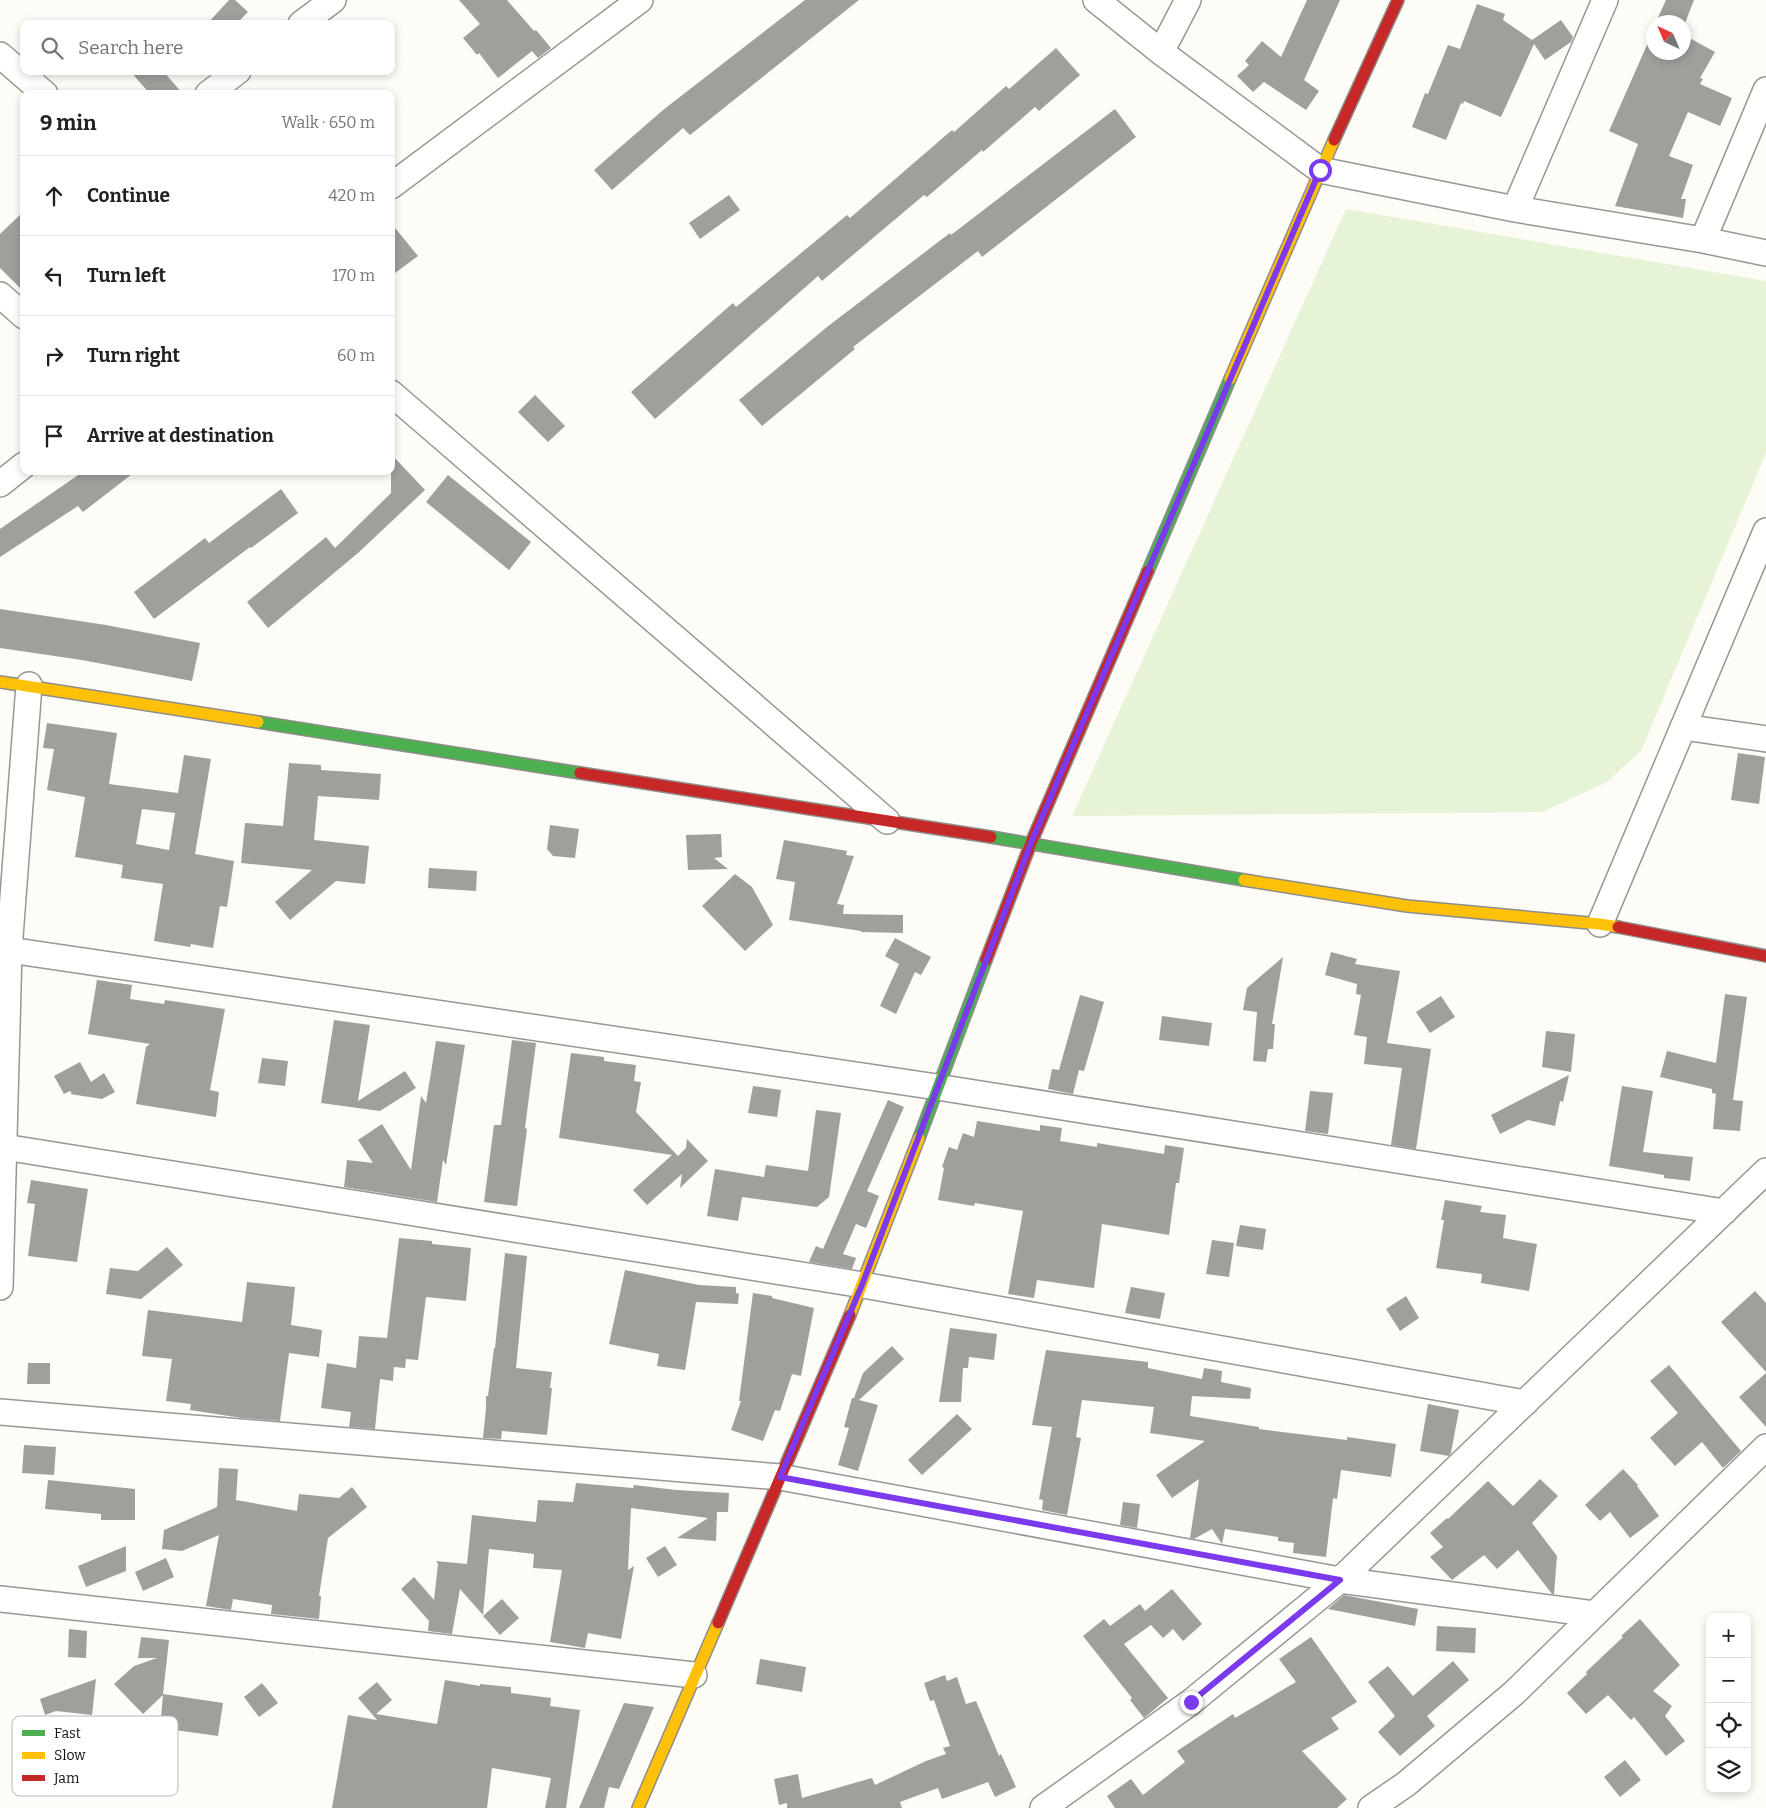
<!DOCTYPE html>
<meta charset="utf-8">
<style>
body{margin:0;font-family:Bitter,serif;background:#f2f2f2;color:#202124}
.controls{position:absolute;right:15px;bottom:15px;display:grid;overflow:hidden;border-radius:10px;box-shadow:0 2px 8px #0003}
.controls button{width:45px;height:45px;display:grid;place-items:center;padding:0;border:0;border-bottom:1px solid #e0e0e0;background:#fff;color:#202124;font:25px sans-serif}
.compass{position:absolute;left:1646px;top:15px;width:45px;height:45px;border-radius:50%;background:#fff;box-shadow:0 2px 8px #0003;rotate:316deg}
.stop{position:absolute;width:15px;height:15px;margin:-11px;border:4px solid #7c3aed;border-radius:50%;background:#fff}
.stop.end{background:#7c3aed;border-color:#fff;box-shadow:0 1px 5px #0008}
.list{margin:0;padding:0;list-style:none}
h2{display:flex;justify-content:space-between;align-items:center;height:65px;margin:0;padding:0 20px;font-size:21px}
h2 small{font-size:16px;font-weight:400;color:#757577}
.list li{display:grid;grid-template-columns:32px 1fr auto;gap:15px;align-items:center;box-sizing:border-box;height:80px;padding:0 20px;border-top:1px solid #e0e0e0}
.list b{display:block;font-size:19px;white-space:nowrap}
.list em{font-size:16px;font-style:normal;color:#757577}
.icon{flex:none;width:28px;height:28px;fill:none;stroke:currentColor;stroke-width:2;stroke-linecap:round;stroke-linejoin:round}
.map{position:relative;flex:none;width:1766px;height:1808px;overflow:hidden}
.search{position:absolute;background:#fff;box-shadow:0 2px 8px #0003;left:20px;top:20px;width:375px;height:55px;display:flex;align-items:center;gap:12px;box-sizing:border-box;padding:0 18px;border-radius:10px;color:#757577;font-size:19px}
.panel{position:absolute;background:#fff;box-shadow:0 2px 8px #0003;left:20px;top:90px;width:375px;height:385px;border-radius:10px}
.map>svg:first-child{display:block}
.green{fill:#e7f3d7}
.building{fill:#a19f9c;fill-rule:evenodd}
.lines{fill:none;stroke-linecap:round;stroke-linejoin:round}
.street-casing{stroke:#979795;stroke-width:28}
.fast-casing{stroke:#8e8d8b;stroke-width:14}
.slow-casing{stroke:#8e8d8b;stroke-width:14}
.jam-casing{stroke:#8e8d8b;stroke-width:14}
.street{stroke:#fffffe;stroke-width:25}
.fast{stroke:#4caf50;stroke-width:11}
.slow{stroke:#ffc107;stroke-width:11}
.jam{stroke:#c62828;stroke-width:11}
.route{stroke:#7c3aed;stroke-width:6}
.key{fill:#fff;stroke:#b8b8b8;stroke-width:1}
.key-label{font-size:14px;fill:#111}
</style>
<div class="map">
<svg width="1766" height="1808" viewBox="0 0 1766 1808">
<rect width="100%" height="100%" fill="#fdfcf7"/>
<path class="green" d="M 1346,209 L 1766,281 L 1766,453 L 1641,751 L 1607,782 L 1542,812 L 1072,816 Z"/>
<path class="building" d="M 229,0 L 235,0 L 248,12 L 236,24 L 207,24 Z
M 459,0 L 507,0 L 534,31 L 536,30 L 551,48 L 538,58 L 532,51 L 498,78 L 479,53 L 477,55 L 463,38 L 480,24 Z
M 805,0 L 859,0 L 690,135 L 683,128 L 612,190 L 594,170 L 663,110 Z
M 1307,0 L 1340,0 L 1304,80 L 1319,91 L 1306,110 L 1264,82 L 1253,92 L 1237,76 L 1249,65 L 1245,61 L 1262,41 L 1281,57 Z
M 1666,0 L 1694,0 L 1684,26 L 1684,22 L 1656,22 Z
M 1477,4 L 1505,14 L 1503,20 L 1532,40 L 1561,20 L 1573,37 L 1571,42 L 1545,60 L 1534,44 L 1501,117 L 1464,101 L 1463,104 L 1461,103 L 1446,140 L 1412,127 L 1425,93 L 1428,94 L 1448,45 L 1460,49 Z
M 1654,29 L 1654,52 L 1684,52 L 1684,35 L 1715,52 L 1700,78 L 1703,79 L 1700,84 L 1732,98 L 1720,126 L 1688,112 L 1669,156 L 1693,165 L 1681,199 L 1686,199 L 1683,218 L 1615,206 L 1638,144 L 1609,131 Z
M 1056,48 L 1080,75 L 1039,111 L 1035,107 L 983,152 L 982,150 L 927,197 L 924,195 L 822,281 L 818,276 L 655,419 L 631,392 L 733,303 L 736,307 L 847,215 L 850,218 L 952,130 L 954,132 L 1006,86 L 1009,89 Z
M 130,71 L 163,71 L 183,94 L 150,94 Z
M 1115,109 L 1136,137 L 982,257 L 978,251 L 853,347 L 855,349 L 762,426 L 739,400 L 827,327 L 950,233 L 951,235 Z
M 729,195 L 740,210 L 700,239 L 689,223 Z
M 24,211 L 24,292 L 0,268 L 0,234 Z
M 391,223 L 418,256 L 391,276 Z
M 535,395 L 565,426 L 548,442 L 518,412 Z
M 391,454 L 425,490 L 358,553 L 268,628 L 247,602 L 326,537 L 335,548 L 391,493 Z
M 84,471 L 136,471 L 83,512 L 78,506 L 0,557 L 0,529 Z
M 448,475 L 531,542 L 509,570 L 426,502 Z
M 281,489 L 298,513 L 251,548 L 250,547 L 154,619 L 134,592 L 205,538 L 209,543 Z
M 0,609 L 106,625 L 200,643 L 192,681 L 82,660 L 0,648 Z
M 47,723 L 117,733 L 109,784 L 178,793 L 184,755 L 211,759 L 195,854 L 234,861 L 227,907 L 220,906 L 213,948 L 191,944 L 190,947 L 154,941 L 163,884 L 121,878 L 123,865 L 75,857 L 85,797 L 47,790 L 54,749 L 43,748 ZM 142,809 L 175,813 L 169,850 L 136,844 Z
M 1738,753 L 1765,757 L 1759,804 L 1731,800 Z
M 289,763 L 321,765 L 321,770 L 381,774 L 379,800 L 318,796 L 314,840 L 369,846 L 365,884 L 336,881 L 290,920 L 275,902 L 312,870 L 241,863 L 245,823 L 283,826 Z
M 550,825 L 579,829 L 575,858 L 553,856 L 547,849 Z
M 721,834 L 722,857 L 714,858 L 728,869 L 688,870 L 686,835 Z
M 784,840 L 847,851 L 846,855 L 854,856 L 837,904 L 844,905 L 843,914 L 903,915 L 903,933 L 861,932 L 861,931 L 789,920 L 795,882 L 776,879 Z
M 429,868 L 477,871 L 476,891 L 428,888 Z
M 735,874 L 752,887 L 773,925 L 745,951 L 702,906 Z
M 895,938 L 931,957 L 921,975 L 915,972 L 896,1014 L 880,1006 L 899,964 L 885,956 Z
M 1331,952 L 1357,959 L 1355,964 L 1400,971 L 1387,1043 L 1431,1049 L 1416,1149 L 1391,1145 L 1402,1068 L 1364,1064 L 1367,1037 L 1354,1035 L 1361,995 L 1356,994 L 1357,984 L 1325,975 Z
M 1283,957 L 1272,1024 L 1275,1024 L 1273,1049 L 1268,1049 L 1266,1062 L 1253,1061 L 1257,1012 L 1243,1010 L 1247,988 Z
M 97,980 L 132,985 L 130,999 L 164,1004 L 165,1000 L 225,1009 L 210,1090 L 219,1092 L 216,1117 L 136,1104 L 146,1047 L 150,1044 L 88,1034 Z
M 1725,994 L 1747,997 L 1733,1100 L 1743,1101 L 1740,1131 L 1713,1129 L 1716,1094 L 1712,1093 L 1712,1089 L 1660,1077 L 1667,1051 L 1716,1063 Z
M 1080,995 L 1104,1002 L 1084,1071 L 1079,1070 L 1073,1094 L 1048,1089 L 1052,1069 L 1059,1070 Z
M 1441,996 L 1455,1017 L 1430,1033 L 1416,1012 Z
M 1162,1016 L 1212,1023 L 1209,1046 L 1159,1040 Z
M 334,1020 L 370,1025 L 358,1101 L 405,1071 L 416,1088 L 380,1111 L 321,1103 Z
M 1546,1031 L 1575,1034 L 1571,1072 L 1542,1067 Z
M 512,1040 L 536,1043 L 525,1128 L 527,1129 L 517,1206 L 484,1202 L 494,1125 L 501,1125 Z
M 436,1041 L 465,1045 L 446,1165 L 443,1160 L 437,1202 L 344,1187 L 347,1160 L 373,1163 L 358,1140 L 382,1124 L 411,1170 L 421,1096 L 426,1103 Z
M 571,1053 L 604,1057 L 604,1061 L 636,1065 L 634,1081 L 641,1082 L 636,1112 L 678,1156 L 686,1148 L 687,1139 L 708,1161 L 680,1188 L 682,1174 L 647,1205 L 633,1190 L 672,1155 L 559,1138 Z
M 262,1058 L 288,1061 L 285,1086 L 258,1083 Z
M 80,1062 L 91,1082 L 104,1073 L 115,1092 L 102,1099 L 70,1094 L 72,1093 L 70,1091 L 64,1094 L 54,1076 Z
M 1569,1075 L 1563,1102 L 1560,1101 L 1555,1126 L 1528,1120 L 1500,1134 L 1491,1115 Z
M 753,1086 L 781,1090 L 777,1117 L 748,1113 Z
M 1622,1086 L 1653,1091 L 1643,1152 L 1693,1157 L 1690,1181 L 1664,1178 L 1664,1175 L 1609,1166 Z
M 1310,1091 L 1333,1093 L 1328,1134 L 1305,1131 Z
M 888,1100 L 904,1107 L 867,1191 L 879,1196 L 866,1228 L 856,1224 L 843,1254 L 856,1258 L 852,1269 L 809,1262 L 816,1246 L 823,1249 Z
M 816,1110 L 841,1113 L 829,1197 L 817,1207 L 742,1197 L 738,1221 L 707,1216 L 715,1169 L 764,1177 L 766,1165 L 808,1171 Z
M 977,1121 L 1040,1131 L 1040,1125 L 1062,1128 L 1060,1141 L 1097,1147 L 1097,1143 L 1164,1154 L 1165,1145 L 1184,1148 L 1179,1183 L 1176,1183 L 1169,1235 L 1102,1224 L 1094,1288 L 1037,1280 L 1034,1298 L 1008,1294 L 1023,1211 L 975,1203 L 974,1206 L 938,1200 L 944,1168 L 942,1167 L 949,1147 L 957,1150 L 963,1133 L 974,1137 Z
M 31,1180 L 88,1189 L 77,1262 L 28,1256 L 35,1204 L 27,1203 Z
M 1445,1200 L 1482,1206 L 1480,1212 L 1506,1215 L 1503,1238 L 1537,1244 L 1529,1291 L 1481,1283 L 1482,1274 L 1436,1268 L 1444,1220 L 1441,1220 Z
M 1240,1225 L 1266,1229 L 1263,1250 L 1236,1246 Z
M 399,1238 L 432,1241 L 432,1244 L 471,1248 L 466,1301 L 426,1297 L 418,1360 L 406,1359 L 405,1368 L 394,1367 L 393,1381 L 380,1379 L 375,1429 L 349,1427 L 351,1412 L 321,1408 L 327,1363 L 356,1368 L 359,1336 L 387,1338 Z
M 1212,1240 L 1234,1243 L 1229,1277 L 1206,1274 Z
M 167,1247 L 183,1265 L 141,1299 L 106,1294 L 110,1268 L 138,1271 Z
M 505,1253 L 527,1256 L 516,1368 L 552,1372 L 550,1388 L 552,1388 L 547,1435 L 502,1431 L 501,1439 L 483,1438 L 486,1408 L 486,1396 L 488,1396 L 494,1348 L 495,1348 Z
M 625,1270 L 699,1285 L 736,1287 L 736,1293 L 739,1294 L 738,1304 L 696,1302 L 685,1370 L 657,1366 L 659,1354 L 609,1344 Z
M 247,1282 L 295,1287 L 291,1325 L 322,1330 L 319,1357 L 289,1353 L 280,1421 L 242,1418 L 190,1410 L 191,1404 L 166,1401 L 172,1359 L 142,1356 L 148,1310 L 242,1322 Z
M 1131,1287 L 1165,1293 L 1160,1319 L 1125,1313 Z
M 1755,1291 L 1766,1303 L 1766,1372 L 1721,1322 Z
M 753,1293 L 772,1296 L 772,1298 L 814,1308 L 801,1376 L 792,1374 L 780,1411 L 775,1410 L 763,1441 L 731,1430 L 741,1401 L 739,1401 Z
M 1406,1296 L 1419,1318 L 1400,1331 L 1386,1309 Z
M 950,1328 L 997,1334 L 994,1360 L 969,1357 L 968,1368 L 963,1368 L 961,1402 L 939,1402 Z
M 892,1346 L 904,1359 L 859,1400 L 878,1405 L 858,1471 L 838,1465 L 849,1428 L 844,1427 L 852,1398 L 854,1398 L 863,1373 Z
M 1046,1350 L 1148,1362 L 1148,1368 L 1202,1379 L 1204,1368 L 1222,1371 L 1221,1382 L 1251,1388 L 1250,1399 L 1192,1396 L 1190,1416 L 1259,1427 L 1259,1429 L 1347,1440 L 1347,1437 L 1396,1444 L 1391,1477 L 1341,1470 L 1337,1499 L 1333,1498 L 1326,1557 L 1293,1553 L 1294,1543 L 1278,1541 L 1278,1537 L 1225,1529 L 1222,1544 L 1212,1529 L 1194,1539 L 1190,1538 L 1199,1479 L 1172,1498 L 1156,1475 L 1205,1441 L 1150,1433 L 1154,1407 L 1082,1400 L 1076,1437 L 1081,1438 L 1067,1515 L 1042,1510 L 1043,1500 L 1039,1499 L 1052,1427 L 1032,1425 Z
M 28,1363 L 50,1363 L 50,1384 L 27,1384 Z
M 1669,1365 L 1741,1451 L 1723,1468 L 1702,1442 L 1675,1466 L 1650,1438 L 1678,1413 L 1650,1381 Z
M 1766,1373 L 1766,1427 L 1739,1397 Z
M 1428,1404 L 1459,1410 L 1451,1453 L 1449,1456 L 1420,1451 Z
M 957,1414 L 972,1429 L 922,1475 L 908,1460 Z
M 24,1445 L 56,1447 L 54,1475 L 22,1473 Z
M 219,1468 L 238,1469 L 236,1500 L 297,1511 L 299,1494 L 339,1498 L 352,1487 L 367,1507 L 328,1538 L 319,1596 L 321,1596 L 319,1619 L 271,1614 L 272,1605 L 233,1599 L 231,1610 L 206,1606 L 219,1535 L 182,1551 L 162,1549 L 164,1530 L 217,1507 Z
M 1623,1469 L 1638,1485 L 1637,1486 L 1659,1516 L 1630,1538 L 1610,1512 L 1600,1521 L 1585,1505 Z
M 1540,1479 L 1558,1496 L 1532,1523 L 1557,1556 L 1554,1594 L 1552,1594 L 1518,1550 L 1497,1569 L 1484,1555 L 1452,1580 L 1430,1557 L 1443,1547 L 1430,1533 L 1447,1518 L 1448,1519 L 1488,1481 L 1513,1506 Z
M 48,1480 L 135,1489 L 135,1520 L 101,1520 L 101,1514 L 45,1509 Z
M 576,1483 L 633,1488 L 634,1485 L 676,1490 L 729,1493 L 728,1512 L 717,1512 L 716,1541 L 677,1538 L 708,1518 L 631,1508 L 628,1570 L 634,1566 L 621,1639 L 588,1633 L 585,1648 L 550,1642 L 562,1570 L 533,1568 L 534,1554 L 489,1549 L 483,1615 L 460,1589 L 452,1634 L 428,1631 L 429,1621 L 401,1589 L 414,1577 L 434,1600 L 438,1564 L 436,1561 L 467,1564 L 472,1515 L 536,1522 L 538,1500 L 573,1502 Z
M 1123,1502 L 1140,1504 L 1137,1528 L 1120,1525 Z
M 126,1546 L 126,1571 L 86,1587 L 78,1566 Z
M 665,1546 L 677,1565 L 658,1577 L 646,1558 Z
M 166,1558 L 174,1577 L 143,1591 L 135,1572 Z
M 1172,1589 L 1202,1624 L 1183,1641 L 1173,1629 L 1163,1638 L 1151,1625 L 1124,1644 L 1168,1698 L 1144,1718 L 1130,1700 L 1132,1698 L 1083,1636 L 1104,1619 L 1110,1626 L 1140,1604 L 1145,1611 Z
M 1344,1595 L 1418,1609 L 1415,1626 L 1328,1609 Z
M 502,1599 L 519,1618 L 500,1635 L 483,1616 Z
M 1640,1619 L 1680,1665 L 1653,1691 L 1672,1706 L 1665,1716 L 1685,1741 L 1666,1756 L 1634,1717 L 1631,1720 L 1608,1695 L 1586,1714 L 1567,1693 L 1587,1674 L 1586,1672 L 1623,1637 L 1621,1636 Z
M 1437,1626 L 1476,1628 L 1475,1653 L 1436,1651 Z
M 69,1629 L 87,1631 L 86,1658 L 68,1657 Z
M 141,1637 L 169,1640 L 163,1694 L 223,1703 L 218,1736 L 160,1728 L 163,1695 L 143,1714 L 114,1684 L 134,1666 L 157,1658 L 138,1658 Z
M 1311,1637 L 1357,1702 L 1331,1718 L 1339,1729 L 1302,1751 L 1347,1799 L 1337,1808 L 1115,1808 L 1107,1796 L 1131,1779 L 1143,1795 L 1185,1762 L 1177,1751 L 1233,1714 L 1235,1718 L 1296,1682 L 1279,1659 Z
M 760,1659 L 806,1667 L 802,1692 L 756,1684 Z
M 1453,1661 L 1469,1680 L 1427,1716 L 1435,1726 L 1400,1756 L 1378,1732 L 1395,1716 L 1368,1682 L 1388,1666 L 1413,1696 Z
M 945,1675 L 947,1681 L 957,1677 L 966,1704 L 976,1701 L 999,1756 L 1001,1754 L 1016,1787 L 995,1797 L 988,1782 L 942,1799 L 938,1788 L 900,1802 L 902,1808 L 787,1808 L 787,1803 L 779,1805 L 774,1779 L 798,1774 L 802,1798 L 872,1778 L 875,1785 L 926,1761 L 946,1754 L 943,1748 L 950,1746 L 934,1700 L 930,1701 L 924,1683 Z
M 96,1679 L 92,1715 L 56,1711 L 45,1715 L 40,1699 Z
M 445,1680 L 480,1686 L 480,1684 L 511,1687 L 511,1693 L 551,1698 L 550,1706 L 580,1710 L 566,1808 L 545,1808 L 551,1778 L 492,1768 L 487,1808 L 332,1808 L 348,1715 L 377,1720 L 358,1698 L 377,1682 L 392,1700 L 376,1714 L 437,1724 Z
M 262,1683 L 278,1703 L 259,1717 L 244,1697 Z
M 624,1703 L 654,1707 L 619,1789 L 609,1787 L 604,1808 L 579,1808 Z
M 1625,1760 L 1641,1780 L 1620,1797 L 1604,1777 Z"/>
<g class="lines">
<defs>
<path id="street" d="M 1096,0 L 1161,52 L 1320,170 L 1515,209 L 1703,240 L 1766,253
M 301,24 L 333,0
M 1161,52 L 1188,0
M 0,55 L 45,94
M 208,94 L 238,71
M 391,186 L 640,0
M 1515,209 L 1605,0
M 1703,240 L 1766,90
M 0,295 L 24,316
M 391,393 L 887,821
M 0,484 L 24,465
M 1683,727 L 1766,739
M 1600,924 L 1766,531
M 9,950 L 937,1087 L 1724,1212
M 4,1147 L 863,1285 L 1525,1403
M 0,1287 L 9,950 L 29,685
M 0,1412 L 780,1477 L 1340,1580 L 1594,1614
M 0,1599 L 694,1675
M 1043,1808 L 1191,1702 L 1340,1580 L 1766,1171
M 1371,1808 L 1406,1784 L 1514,1693 L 1766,1447"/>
<path id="fast" d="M 1148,571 L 1230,379
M 258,722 L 580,773
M 991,837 L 1244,880
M 919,1138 L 986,960"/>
<path id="slow" d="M 1230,379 L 1334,140
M 0,682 L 258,722
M 1244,880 L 1407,906 L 1600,924 L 1618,927
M 850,1315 L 919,1138
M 638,1808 L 718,1623"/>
<path id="jam" d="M 1334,140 L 1398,0
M 580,773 L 991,837
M 1618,927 L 1766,956
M 986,960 L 1031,843 L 1148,571
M 718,1623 L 850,1315"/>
</defs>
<use href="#street" class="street-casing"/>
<use href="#fast" class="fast-casing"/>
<use href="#slow" class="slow-casing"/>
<use href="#jam" class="jam-casing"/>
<use href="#street" class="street"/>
<use href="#fast" class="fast"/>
<use href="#slow" class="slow"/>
<use href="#jam" class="jam"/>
</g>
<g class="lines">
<path class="route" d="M 1191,1702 L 1340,1580 L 780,1477 L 862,1285 L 1031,843 L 1320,170"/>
</g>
<rect x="12" y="1716" width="166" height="80" rx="8" class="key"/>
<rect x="22" y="1730" width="23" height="6" fill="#4caf50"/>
<rect x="22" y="1752" width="23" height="7" fill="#ffc107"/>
<rect x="22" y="1775" width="23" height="6" fill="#c62828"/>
<g class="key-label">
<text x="54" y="1738">Fast</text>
<text x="54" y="1760">Slow</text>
<text x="54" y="1783">Jam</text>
</g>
</svg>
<div class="controls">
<button>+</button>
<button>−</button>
<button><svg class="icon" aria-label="locate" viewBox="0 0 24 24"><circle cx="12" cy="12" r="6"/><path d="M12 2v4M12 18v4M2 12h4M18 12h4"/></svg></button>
<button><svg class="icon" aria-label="layers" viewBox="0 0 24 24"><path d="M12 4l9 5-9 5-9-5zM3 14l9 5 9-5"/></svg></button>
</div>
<svg class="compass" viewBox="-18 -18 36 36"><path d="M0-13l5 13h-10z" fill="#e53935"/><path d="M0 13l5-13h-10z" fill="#757577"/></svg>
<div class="stop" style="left:1320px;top:170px"></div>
<div class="stop end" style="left:1191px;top:1702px"></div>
<div class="search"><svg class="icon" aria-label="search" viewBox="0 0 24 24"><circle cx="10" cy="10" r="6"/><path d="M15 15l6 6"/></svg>Search here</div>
<section class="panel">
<h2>9 min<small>Walk · 650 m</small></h2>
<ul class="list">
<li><svg class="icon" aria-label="ahead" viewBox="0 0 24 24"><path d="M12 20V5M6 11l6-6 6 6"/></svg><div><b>Continue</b></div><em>420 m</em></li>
<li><svg class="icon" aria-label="left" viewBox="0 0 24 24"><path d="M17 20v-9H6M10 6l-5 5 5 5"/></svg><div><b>Turn left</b></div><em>170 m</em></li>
<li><svg class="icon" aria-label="right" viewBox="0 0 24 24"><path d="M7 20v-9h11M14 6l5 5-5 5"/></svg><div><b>Turn right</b></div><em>60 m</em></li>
<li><svg class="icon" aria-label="arrive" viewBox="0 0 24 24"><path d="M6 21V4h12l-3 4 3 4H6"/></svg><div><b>Arrive at destination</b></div></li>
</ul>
</section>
</div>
